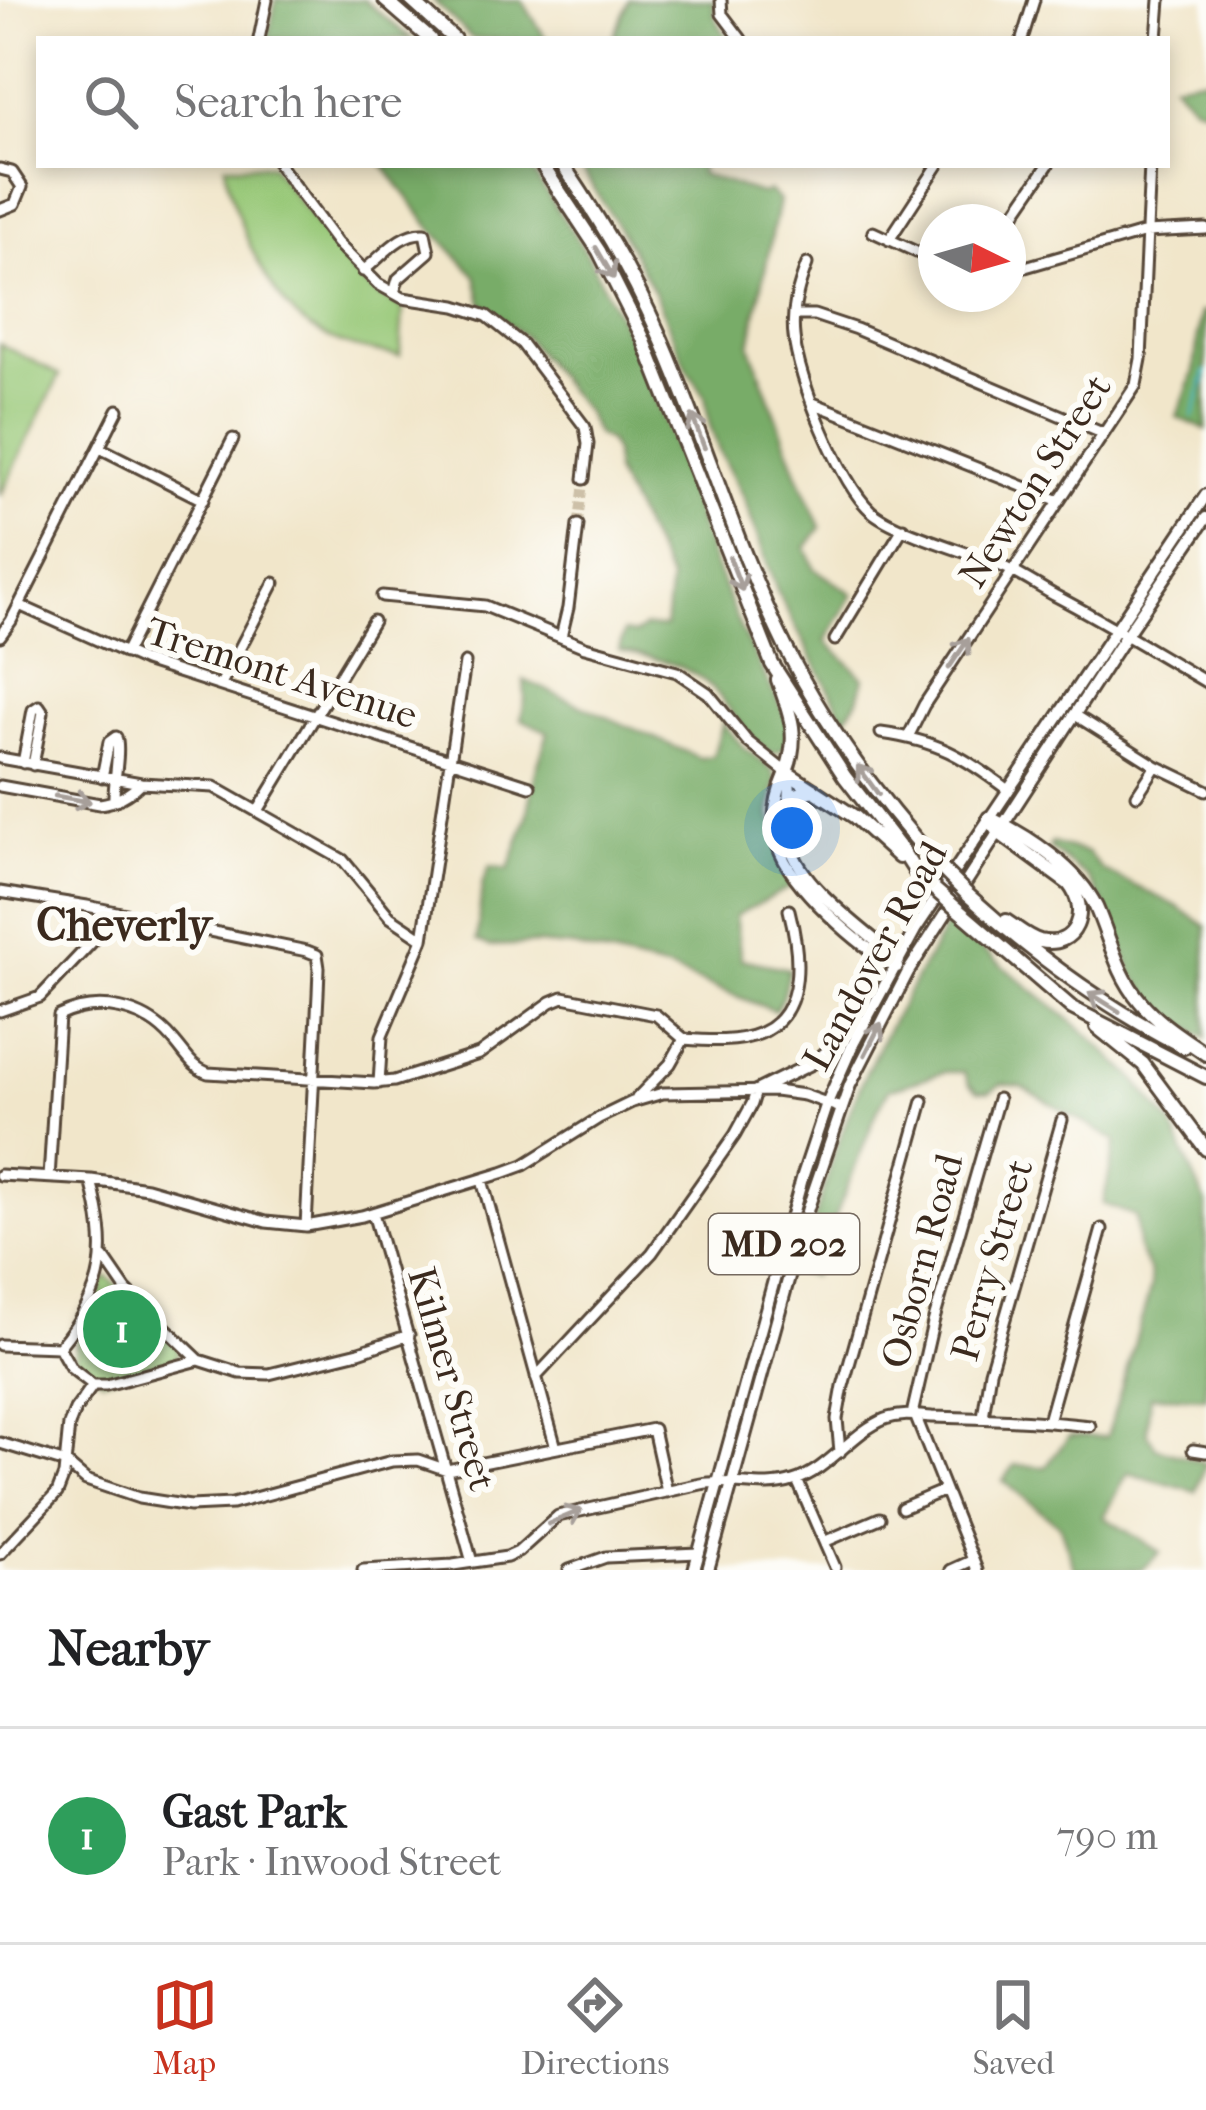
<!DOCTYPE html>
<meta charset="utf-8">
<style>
body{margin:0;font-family:"IM FELL French Canon",serif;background:#f2f2f2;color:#202124}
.compass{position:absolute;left:918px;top:204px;width:108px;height:108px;border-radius:50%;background:#fff;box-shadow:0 6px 18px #0003;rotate:95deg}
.you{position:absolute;left:792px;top:828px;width:42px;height:42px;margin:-30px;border:9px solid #fff;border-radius:50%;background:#1a73e8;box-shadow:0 0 0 18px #1a73e833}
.badge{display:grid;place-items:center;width:78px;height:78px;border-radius:50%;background:#c8321e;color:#fff;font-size:39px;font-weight:700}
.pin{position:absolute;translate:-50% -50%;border:6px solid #fff;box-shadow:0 3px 12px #0006}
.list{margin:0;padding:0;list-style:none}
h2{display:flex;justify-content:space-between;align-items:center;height:156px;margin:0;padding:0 48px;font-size:51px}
h2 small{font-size:39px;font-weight:400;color:#757577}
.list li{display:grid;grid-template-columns:78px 1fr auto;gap:36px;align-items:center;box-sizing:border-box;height:216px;padding:0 48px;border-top:3px solid #e0e0e0}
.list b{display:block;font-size:45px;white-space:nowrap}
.list p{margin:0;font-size:39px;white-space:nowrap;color:#757577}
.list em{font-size:39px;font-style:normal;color:#757577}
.icon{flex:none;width:66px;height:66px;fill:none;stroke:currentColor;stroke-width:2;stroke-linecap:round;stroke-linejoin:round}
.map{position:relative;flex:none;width:1206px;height:1570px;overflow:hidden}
.search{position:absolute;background:#fff;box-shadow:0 6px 18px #0003;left:36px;right:36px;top:36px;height:132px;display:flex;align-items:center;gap:30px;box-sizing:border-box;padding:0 42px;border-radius:0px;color:#757577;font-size:45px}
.sheet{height:372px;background:#fff}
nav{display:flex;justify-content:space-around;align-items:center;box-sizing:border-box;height:168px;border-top:3px solid #e0e0e0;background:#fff;font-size:33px;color:#757577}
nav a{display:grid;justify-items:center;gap:6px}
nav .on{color:#c8321e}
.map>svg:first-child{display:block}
.green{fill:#96c776;stroke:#68784a;stroke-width:3}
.forest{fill:#78ac67;stroke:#5a6b42;stroke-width:3}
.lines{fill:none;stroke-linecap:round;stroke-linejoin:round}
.stream{stroke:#47b7bd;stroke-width:3}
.minor-tunnel{stroke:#cdc0a8;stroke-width:9;stroke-dasharray:9 4.5;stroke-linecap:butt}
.minor-casing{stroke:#564638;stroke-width:15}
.major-casing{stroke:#564638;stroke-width:16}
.highway-casing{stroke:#564638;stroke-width:18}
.minor{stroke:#fff;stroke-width:9}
.major{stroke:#fff;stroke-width:10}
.highway{stroke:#fff;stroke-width:12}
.highway-bridge-casing{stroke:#564638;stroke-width:18;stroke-linecap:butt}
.highway-bridge{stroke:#fff;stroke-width:12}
.oneway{stroke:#a79f9a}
.labels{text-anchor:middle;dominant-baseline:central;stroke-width:12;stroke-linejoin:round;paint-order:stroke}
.shield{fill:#fdfcf7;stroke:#75695f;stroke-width:3}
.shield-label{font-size:36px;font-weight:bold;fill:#3b2a1e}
.street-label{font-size:39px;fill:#3b2a1e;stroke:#fdfcf7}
.quarter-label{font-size:45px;font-weight:bold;fill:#3b2a1e;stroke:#fdfcf7}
</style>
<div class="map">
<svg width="1206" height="1570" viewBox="0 0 1206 1570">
<rect width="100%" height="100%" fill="#fdfcf7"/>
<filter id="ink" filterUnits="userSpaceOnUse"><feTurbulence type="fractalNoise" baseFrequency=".00833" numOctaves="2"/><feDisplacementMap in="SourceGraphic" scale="24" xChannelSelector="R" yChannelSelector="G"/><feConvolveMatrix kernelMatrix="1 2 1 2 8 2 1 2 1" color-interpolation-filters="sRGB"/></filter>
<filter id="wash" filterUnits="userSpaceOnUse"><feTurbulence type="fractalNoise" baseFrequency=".004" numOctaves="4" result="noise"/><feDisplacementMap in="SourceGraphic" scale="48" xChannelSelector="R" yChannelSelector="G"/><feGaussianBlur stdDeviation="2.7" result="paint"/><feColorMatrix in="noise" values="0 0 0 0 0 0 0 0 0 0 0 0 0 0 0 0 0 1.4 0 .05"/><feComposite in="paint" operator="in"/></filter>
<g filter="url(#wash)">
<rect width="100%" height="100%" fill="#f1e6ca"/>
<path class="green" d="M 225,165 L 271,165 L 351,270 L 378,295 L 403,308 L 400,356 C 368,351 338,346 311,328 C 269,302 231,213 225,165 Z
M 0,344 L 60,375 L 0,496 Z
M 108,1277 L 176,1346 L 179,1351 L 175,1359 L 103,1380 L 76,1362 C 71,1338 85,1329 95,1309 C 100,1299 101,1290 103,1280 Z"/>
<path class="forest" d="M 276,0 L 364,0 L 412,39 L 268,39 Z
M 433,0 L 522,0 L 546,39 L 473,39 Z
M 629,0 L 713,0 L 715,17 L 728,39 L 613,39 Z
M 1206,77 L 1206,109 L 1192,104 L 1173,83 Z
M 383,165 L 528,165 L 589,257 L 631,342 L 666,423 L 704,538 L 741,630 L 789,722 L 787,746 L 778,752 L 772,753 C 747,739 733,711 714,690 C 690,664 653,658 619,650 L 624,632 L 635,634 L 645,627 L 665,627 L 670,580 L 615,473 L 614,453 L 608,441 L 597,435 L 586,413 L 524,336 L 482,303 L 476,276 L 431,228 Z
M 579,165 L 701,165 L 700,174 L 762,194 L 768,191 L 779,200 L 750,345 L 800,480 L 821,527 L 806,548 L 815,569 L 853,594 L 826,641 L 864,678 L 858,699 L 845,719 L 778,594 L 744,499 L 719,451 L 709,423 L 705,396 L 688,370 L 654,292 L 623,234 Z
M 1201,312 L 1206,312 L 1206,430 L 1177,417 L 1194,371 Z
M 524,680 L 700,758 L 713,756 L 723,723 L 743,747 L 773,771 L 776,780 L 770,815 L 796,884 L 735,916 L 741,959 L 789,969 L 782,998 L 775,1011 L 669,970 L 573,947 L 535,944 L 490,946 L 477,940 L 482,884 L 490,866 L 509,869 L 527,817 L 536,770 L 548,732 L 521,719 L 525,700 Z
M 1052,843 L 1088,853 L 1102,870 L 1175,905 L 1206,926 L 1206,1038 L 1164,1013 L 1134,976 L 1104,904 L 1088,878 L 1049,848 Z
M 948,922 L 1083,1030 L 1134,1078 L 1171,1124 L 1206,1204 L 1206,1397 L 1150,1396 L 1147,1432 L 1156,1448 L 1206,1463 L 1196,1492 L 1128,1473 L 1104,1517 L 1160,1552 L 1142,1570 L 1075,1570 L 1060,1526 L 1003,1481 L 1015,1465 L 1046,1467 L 1069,1436 L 1107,1437 L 1151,1287 L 1149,1270 L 1138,1249 L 1136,1216 L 1103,1204 L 1116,1141 L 1020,1086 L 1002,1084 L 989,1092 L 978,1091 L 969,1084 L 964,1072 L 945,1072 L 889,1089 L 878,1109 L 812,1276 L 799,1273 C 818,1210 834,1146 860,1086 C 885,1029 918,976 948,922 Z"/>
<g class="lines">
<path class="stream" d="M 1193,417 L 1206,371"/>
</g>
</g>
<g filter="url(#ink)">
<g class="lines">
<path class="minor-tunnel" d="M 578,525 L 584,479"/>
<defs>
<path id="minor" d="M 721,0 L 722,14 L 741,39
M 259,39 L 267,0
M 1022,39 L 1034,0
M 1157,39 L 1160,0
M 279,165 L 337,243 L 378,284 L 403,298 L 456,306 L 487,316 L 522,344 L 585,427 L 588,444 L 584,479
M 0,169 L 12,172 L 22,187 L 15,204 L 0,210
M 1008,229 L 1017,210 L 1048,165
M 873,232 L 936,261
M 889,240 L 938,165
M 807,264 C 798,287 791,311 794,336 C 797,377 840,483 871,511 C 896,533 971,552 1006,568 C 1023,576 1038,586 1054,595 C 1106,622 1156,653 1206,682
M 363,271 C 382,257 400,231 425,233 L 429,252 L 398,279 L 394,293
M 1008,272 L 1146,232 L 1206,229
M 794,315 L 814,315 L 856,329 L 1102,433
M 813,403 L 1057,500
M 100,448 L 203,500
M 382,596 L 485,606 L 585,647 L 677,672 L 708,693 L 747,741 L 786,772
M 19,605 L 144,661 L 530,786
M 0,636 L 11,621 L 118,410
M 561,637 L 568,608 L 578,525
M 835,640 L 903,528
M 125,653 L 233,439
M 221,684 L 274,583
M 1075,715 L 1156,766 L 1206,790
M 881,733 C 938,741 963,756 1008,790
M 908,737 L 924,705 L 1136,385 L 1141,359 L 1150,165
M 0,758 L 141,783 L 214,787 L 343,860 L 390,917 L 423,939
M 23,763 L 33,710 L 39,706 L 43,712 L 33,765
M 102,777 L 109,742 L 116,737 C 121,751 113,783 114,801
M 0,786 L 100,804 C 117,802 129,795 141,783
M 1137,795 L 1156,766
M 258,811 L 373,621
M 0,892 L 87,906 L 307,951 L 317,955 L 319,968 L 318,994 L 306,1226
M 0,1011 L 40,997 L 110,923 L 113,912
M 59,1016 C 98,997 145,1007 173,1040 C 185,1053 191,1067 208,1073 L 374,1083 L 394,1081 L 479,1054 L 551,1002 L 563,997 L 656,1015 L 684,1039 L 670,1064 L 637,1098
M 684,1039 C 709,1041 738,1043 761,1033 C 808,1012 799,949 789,910
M 379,1083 L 382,1036 L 423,939 L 465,663
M 0,1175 L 91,1180 L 147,1188 L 266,1222 L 306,1226 L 362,1216 L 502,1173 L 524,1165 L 599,1118 L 632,1102 L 663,1093 L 775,1091 L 804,1095 L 841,1108
M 49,1178 L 59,1016
M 91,1180 C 109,1250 107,1290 59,1347 L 71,1368 L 93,1385
M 482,1180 L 556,1448
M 373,1213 L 472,1562
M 104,1258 L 126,1290 L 199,1360
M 0,1345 L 59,1347
M 536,1377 L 652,1253 L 735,1135 L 752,1104 L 756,1091
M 93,1385 L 106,1385 L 199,1360 L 240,1373 L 269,1374 L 359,1352 L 409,1335
M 983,1417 L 990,1371 L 1062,1120
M 1048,1421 L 1102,1229
M 0,1443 L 66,1463 L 86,1480 L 139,1498 L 190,1506 L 232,1504 L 392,1461 L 418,1460 L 447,1470 L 653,1429 L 667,1492
M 1193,1450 L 1206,1452
M 840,1452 L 837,1419 L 843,1386 L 923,1101
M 797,1480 L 835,1567
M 902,1508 L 945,1490
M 826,1541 L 880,1518
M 0,1554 L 57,1493 L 64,1475 L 69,1425 L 75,1410 L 93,1385
M 363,1570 L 453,1565 L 507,1557 L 518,1552 L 558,1516 L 701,1484 C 731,1478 762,1491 793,1481 C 829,1470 851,1433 885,1419 C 901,1413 916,1416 932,1417 C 985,1418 1037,1420 1090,1426
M 569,1570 L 606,1557 L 699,1553
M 951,1570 L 973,1560
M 977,1570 L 913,1410 L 933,1323 L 998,1099"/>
<path id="major" d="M 786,772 C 776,795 770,821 778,846 C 791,887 860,947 897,967
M 786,772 C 796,792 782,819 790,845 C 803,890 866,930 899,961
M 756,1091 L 815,1062 L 861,1021
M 694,1570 L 803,1175 L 827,1103 L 853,1044 L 915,930 L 1206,495
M 708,1570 L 808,1208 L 850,1085 L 908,972 L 1126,635 L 1206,518"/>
<path id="highway" d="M 385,0 L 430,39
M 411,0 L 454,39
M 542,165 L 599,251 L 642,336 L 772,664 L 845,777 L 901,849 L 917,874 L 932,887
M 563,165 C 599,218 632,273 658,332 C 704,435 735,545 785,646 C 826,728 881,802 943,870
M 778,680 C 790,713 800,737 786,772 L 855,817 L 899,857
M 786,814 L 795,795 L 814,790
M 989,818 C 1027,835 1078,869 1096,907 C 1110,939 1117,974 1140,1001 C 1158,1023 1183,1038 1206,1054
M 989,819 L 998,832 L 1069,884 C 1090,910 1077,949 1040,941 C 1028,938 1017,928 1006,921
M 968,895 C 1034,955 1103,1006 1184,1047
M 957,909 L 1072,1008 L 1206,1077
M 1097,1027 L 1143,1064 L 1206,1149"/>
</defs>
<use href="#minor" class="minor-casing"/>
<use href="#major" class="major-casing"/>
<use href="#highway" class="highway-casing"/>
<use href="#minor" class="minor"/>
<use href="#major" class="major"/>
<use href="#highway" class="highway"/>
<defs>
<path id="highway-bridge" d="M 943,870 L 968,895
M 932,887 L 957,909"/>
</defs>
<use href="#highway-bridge" class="highway-bridge-casing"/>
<use href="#highway-bridge" class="highway-bridge"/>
</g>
<defs><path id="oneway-shaft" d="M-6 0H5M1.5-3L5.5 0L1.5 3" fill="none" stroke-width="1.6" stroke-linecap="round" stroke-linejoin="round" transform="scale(3)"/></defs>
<g class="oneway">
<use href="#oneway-shaft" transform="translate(605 263) rotate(60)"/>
<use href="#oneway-shaft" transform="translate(698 431) rotate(-111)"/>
<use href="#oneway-shaft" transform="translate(736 574) rotate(69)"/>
<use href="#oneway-shaft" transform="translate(959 653) rotate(-56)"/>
<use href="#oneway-shaft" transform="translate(868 780) rotate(-126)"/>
<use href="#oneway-shaft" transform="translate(73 799) rotate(10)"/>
<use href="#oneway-shaft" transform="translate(1104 1002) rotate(-148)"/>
<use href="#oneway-shaft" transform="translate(873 1039) rotate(-63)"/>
<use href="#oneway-shaft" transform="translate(565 1517) rotate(-23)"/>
</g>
</g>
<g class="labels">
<rect class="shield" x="709" y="1214" width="150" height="60" rx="9"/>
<g class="shield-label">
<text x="784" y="1244">MD 202</text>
</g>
<g class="street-label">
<text transform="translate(1035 481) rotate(-57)">Newton Street</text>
<text transform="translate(282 673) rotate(18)">Tremont Avenue</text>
<text transform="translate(875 956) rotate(-61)">Landover Road</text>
<text transform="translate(992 1260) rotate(-74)">Perry Street</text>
<text transform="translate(922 1261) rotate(-75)">Osborn Road</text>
<text transform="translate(452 1379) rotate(74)">Kilmer Street</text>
</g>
<g class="quarter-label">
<text x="124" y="925">Cheverly</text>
</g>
</g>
</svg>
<svg class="compass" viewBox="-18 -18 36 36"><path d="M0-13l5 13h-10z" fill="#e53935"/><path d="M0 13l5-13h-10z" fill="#757577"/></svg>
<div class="you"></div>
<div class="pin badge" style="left:122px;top:1329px;background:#2e9e5b">1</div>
<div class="search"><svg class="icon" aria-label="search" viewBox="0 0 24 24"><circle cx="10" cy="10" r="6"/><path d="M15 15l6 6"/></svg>Search here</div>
</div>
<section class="sheet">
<h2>Nearby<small></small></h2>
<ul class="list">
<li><span class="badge" style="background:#2e9e5b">1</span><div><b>Gast Park</b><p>Park · Inwood Street</p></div><em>790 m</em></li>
</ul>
</section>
<nav>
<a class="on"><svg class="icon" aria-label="map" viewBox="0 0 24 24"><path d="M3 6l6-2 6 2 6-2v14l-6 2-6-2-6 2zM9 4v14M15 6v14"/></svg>Map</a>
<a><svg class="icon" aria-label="directions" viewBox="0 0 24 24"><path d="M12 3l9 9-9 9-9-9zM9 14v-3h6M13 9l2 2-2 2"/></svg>Directions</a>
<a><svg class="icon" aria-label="saved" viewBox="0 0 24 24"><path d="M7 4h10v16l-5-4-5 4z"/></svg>Saved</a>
</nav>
